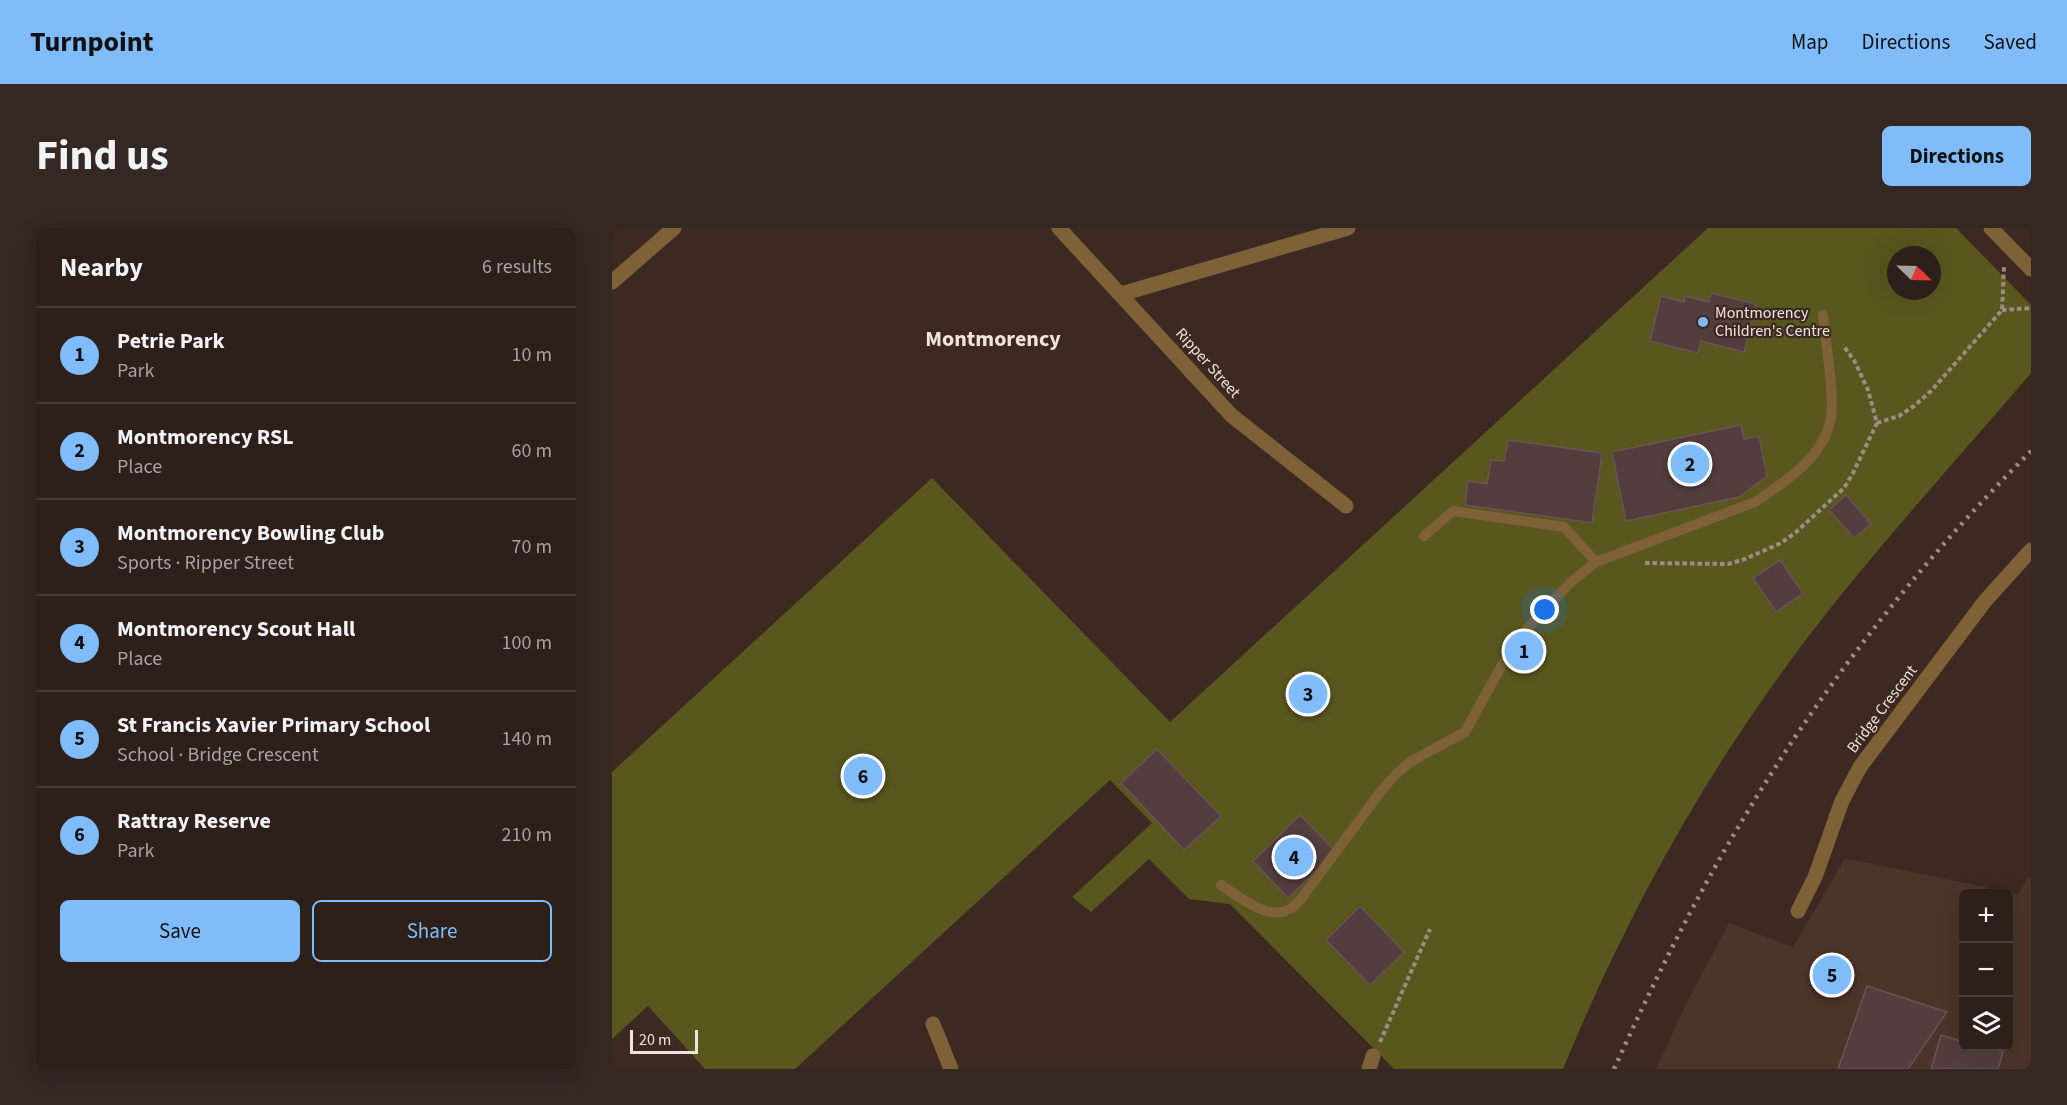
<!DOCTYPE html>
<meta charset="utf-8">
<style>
body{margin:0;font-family:"Source Sans 3",sans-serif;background:#352722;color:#f1f3f6}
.controls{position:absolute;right:18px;bottom:18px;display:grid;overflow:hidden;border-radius:9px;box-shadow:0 6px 24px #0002}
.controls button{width:54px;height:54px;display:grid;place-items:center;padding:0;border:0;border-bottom:2px solid #483d38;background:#2d1f19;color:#f1f3f6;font:30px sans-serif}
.compass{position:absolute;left:1275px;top:18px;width:54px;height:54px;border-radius:50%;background:#2d1f19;box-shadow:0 6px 24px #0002;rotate:113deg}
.scale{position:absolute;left:18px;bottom:15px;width:68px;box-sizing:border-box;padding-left:6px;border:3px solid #efe3dd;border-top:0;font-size:16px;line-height:21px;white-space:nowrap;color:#efe3dd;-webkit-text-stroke:4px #3c2921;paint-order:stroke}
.you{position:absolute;left:933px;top:382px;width:21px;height:21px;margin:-15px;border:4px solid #fff;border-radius:50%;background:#1a73e8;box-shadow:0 0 0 9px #1a73e833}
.badge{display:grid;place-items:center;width:39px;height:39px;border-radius:50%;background:#81bcfa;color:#111;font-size:20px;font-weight:700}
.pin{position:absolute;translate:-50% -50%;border:3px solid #fff;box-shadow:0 2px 6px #0006}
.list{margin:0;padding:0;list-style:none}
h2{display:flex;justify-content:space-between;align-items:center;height:78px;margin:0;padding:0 24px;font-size:26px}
h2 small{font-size:20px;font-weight:400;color:#a7a2a2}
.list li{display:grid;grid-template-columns:39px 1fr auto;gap:18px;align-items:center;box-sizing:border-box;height:96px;padding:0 24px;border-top:2px solid #483d38}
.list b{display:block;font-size:22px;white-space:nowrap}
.list p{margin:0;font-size:20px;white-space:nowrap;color:#a7a2a2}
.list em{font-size:20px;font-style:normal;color:#a7a2a2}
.actions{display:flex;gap:12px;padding:18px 24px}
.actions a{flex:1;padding:14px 0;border:2px solid #81bcfa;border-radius:9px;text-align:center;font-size:21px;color:#81bcfa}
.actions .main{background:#81bcfa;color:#111}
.icon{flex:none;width:33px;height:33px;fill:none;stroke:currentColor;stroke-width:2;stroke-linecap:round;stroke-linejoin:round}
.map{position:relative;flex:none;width:1419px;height:841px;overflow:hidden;border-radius:9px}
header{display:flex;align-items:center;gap:36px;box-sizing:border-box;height:84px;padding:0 30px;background:#81bcfa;color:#111}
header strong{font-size:28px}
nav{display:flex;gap:33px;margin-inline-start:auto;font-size:21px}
.intro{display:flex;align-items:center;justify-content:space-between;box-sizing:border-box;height:144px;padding:0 36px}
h1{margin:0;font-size:42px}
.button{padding:15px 27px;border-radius:9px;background:#81bcfa;color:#111;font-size:21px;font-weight:700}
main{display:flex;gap:36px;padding:0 36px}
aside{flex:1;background:#2d1f19;border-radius:9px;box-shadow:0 6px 24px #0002}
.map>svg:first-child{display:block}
.built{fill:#4c3429;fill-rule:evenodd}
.green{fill:#59571e;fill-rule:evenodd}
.building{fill:#533d3e;stroke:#6a5354;stroke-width:1.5}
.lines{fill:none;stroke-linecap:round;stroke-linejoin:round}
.path{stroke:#9b8c85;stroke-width:4;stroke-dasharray:4.5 3;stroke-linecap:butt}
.service{stroke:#7e6136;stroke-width:10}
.minor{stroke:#7e6136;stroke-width:15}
.tertiary{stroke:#7e6136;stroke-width:15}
.rail{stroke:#9b8c85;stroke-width:4.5;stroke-dasharray:3 6;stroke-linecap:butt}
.poi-dot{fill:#81bcfa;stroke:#3c2921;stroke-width:2}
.labels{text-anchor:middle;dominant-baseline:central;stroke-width:4.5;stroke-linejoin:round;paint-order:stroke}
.poi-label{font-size:16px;fill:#efe3dd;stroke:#3c2921;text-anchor:start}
.street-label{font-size:16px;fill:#efe3dd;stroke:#3c2921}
.district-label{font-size:22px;font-weight:bold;fill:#efe3dd;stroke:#3c2921}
</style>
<header>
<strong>Turnpoint</strong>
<nav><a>Map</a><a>Directions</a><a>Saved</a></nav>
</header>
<div class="intro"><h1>Find us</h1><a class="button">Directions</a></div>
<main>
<aside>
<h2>Nearby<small>6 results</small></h2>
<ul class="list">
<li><span class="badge">1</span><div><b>Petrie Park</b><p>Park</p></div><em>10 m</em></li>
<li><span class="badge">2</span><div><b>Montmorency RSL</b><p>Place</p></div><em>60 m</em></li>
<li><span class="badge">3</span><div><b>Montmorency Bowling Club</b><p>Sports · Ripper Street</p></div><em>70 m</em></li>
<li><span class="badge">4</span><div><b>Montmorency Scout Hall</b><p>Place</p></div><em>100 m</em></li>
<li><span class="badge">5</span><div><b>St Francis Xavier Primary School</b><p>School · Bridge Crescent</p></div><em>140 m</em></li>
<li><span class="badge">6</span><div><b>Rattray Reserve</b><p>Park</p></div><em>210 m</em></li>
</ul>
<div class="actions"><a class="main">Save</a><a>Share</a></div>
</aside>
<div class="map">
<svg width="1419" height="841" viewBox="0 0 1419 841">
<rect width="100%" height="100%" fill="#3c2921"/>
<path class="built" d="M 1233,630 L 1406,666 L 1416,650 L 1419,651 L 1419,841 L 1044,841 L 1075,774 L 1117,695 L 1181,719 ZM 1352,666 L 1396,666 L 1396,818 L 1352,818 Z"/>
<path class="green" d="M 1096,0 L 1344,0 L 1419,77 L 1419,145 C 1328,252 1231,355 1151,471 C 1070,587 1005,710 951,841 L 782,841 L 618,676 L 577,671 L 537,631 L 479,684 L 460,669 L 540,595 L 498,552 L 183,841 L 93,841 L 36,778 L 0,811 L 0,544 L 320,250 L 558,494 ZM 1284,27 L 1320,27 L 1320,63 L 1284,63 Z"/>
<path class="building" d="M 1099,65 L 1144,76 L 1132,124 L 1089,113 L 1086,125 L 1038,113 L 1049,68 L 1072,74 L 1073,68 L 1097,74 Z
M 1129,197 L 1132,211 L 1147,208 L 1155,248 L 1127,269 L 1014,293 L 1000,224 Z
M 896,212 L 990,225 L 980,295 L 853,277 L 856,253 L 875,256 L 879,232 L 892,233 Z
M 1234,267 L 1259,296 L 1242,310 L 1217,282 Z
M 1168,332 L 1191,365 L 1164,384 L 1141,350 Z
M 545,521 L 609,588 L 572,622 L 509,555 Z
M 688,587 L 724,624 L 676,670 L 641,633 Z
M 748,678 L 792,724 L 758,757 L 714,712 Z
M 1255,758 L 1335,784 L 1296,841 L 1226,841 Z
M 1329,807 L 1352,814 L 1352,818 L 1369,818 L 1391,824 L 1386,841 L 1319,841 Z"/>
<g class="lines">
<path class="path" d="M 1390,82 L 1419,80
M 1265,195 L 1287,188 L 1302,178 L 1319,163 L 1390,82 L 1392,39
M 1033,335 L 1116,336 L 1133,331 L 1169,315 L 1183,305 L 1232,260 L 1240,247 L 1265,195 L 1256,162 L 1243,134 L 1231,117
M 768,814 L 818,701"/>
<path class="service" d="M 812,308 L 841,283 L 952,299 L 984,334
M 609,657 C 627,668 656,694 678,681 C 682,679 686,674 689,671 L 769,563 L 784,546 L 798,534 L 853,504 L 891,435 L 910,406 L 959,354 L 984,334 L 1143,274 C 1172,255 1210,230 1218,194 C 1224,167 1213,115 1211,87"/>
<path class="minor" d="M 447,0 L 619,187 L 734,278
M 509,66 L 736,0
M 1186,683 L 1203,649 L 1230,573 L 1248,539 L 1373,373 L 1419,322
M 321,796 L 339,841
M 757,841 L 761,828"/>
<path class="tertiary" d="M 1379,0 L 1419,41
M 0,54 L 62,0"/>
<path class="rail" d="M 1002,841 C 1042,753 1085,666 1136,583 C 1215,452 1311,331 1419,223"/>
</g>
<circle class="poi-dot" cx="1091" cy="94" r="6"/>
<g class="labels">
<g class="poi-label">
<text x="1103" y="85">Montmorency<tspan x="1103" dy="18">Children's Centre</tspan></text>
</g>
<g class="street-label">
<text transform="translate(596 135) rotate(48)">Ripper Street</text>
<text transform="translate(1270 481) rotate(-53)">Bridge Crescent</text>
</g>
<g class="district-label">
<text x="381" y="111">Montmorency</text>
</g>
</g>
</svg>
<div class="controls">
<button>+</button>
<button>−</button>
<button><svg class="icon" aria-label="layers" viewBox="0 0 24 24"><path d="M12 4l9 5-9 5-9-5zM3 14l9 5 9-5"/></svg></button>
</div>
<svg class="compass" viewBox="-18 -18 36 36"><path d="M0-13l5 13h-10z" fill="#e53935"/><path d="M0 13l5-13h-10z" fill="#a7a2a2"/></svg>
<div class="scale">20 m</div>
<div class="you"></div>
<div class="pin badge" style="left:912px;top:423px">1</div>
<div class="pin badge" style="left:1078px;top:236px">2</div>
<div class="pin badge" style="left:696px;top:466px">3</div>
<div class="pin badge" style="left:682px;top:629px">4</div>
<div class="pin badge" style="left:1220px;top:747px">5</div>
<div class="pin badge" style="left:251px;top:548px">6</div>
</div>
</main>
